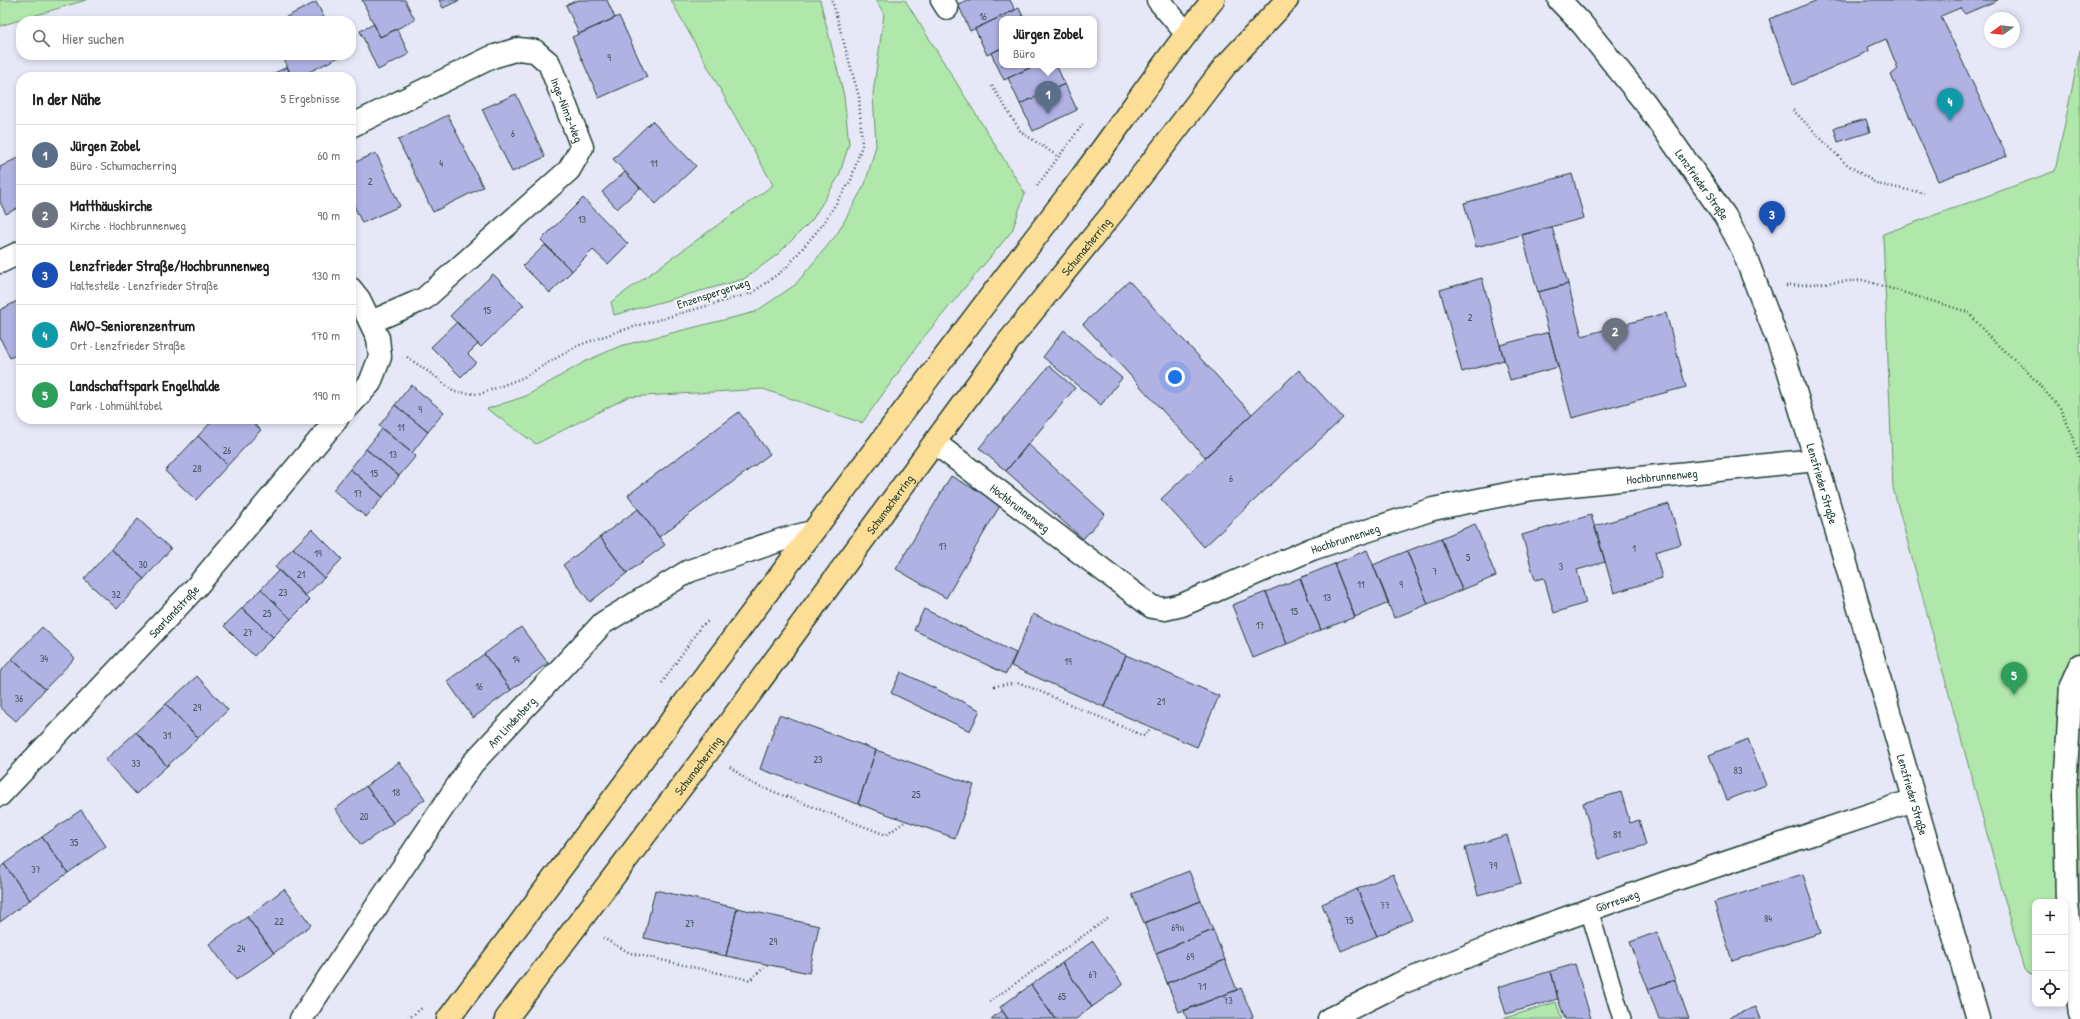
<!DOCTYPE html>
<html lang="de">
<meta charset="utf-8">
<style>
body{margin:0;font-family:"Patrick Hand",sans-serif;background:#f2f2f2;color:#222}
.controls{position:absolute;right:12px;bottom:12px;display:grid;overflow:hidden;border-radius:8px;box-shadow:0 2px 6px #0003}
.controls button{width:36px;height:36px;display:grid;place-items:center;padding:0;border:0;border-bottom:1px solid #e0e0e0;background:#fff;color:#222;font:20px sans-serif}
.compass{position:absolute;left:1984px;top:12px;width:36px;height:36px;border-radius:50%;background:#fff;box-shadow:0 2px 6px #0003;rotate:255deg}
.you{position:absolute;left:1175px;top:377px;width:14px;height:14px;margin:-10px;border:3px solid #fff;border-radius:50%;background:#1a73e8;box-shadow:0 0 0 6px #1a73e833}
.badge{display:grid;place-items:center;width:26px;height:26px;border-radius:50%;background:#1f3d34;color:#fff;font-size:13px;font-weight:700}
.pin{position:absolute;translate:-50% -33px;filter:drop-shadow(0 1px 2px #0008)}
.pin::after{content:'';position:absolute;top:21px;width:14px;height:12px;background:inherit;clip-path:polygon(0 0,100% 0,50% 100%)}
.popup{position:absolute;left:999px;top:16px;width:98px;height:52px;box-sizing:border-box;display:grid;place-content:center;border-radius:8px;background:#fff;filter:drop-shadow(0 1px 3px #0005);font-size:13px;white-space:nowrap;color:#767676}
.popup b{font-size:15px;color:#222}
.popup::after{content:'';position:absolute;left:50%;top:100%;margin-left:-8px;border:8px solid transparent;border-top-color:#fff}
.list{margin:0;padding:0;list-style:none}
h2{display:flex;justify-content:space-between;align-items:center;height:52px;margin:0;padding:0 16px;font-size:17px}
h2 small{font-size:13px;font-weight:400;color:#767676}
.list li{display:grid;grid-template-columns:26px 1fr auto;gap:12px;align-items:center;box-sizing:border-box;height:60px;padding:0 16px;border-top:1px solid #e0e0e0}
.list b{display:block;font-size:15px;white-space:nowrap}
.list p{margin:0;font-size:13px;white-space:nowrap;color:#767676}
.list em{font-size:13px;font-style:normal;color:#767676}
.icon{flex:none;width:22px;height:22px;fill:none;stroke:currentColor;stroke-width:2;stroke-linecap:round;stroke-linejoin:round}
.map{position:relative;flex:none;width:2080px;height:1019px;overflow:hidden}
.search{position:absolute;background:#fff;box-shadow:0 2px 6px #0003;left:16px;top:16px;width:340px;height:44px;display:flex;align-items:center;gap:10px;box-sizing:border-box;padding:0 14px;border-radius:16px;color:#767676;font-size:15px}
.panel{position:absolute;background:#fff;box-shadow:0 2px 6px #0003;left:16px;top:72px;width:340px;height:352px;border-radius:16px}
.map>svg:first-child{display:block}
.green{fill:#b0e7aa;stroke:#68926f}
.building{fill:#b0b2e4;stroke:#1f3d34}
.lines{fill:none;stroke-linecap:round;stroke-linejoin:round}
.service-casing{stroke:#1f3d34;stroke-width:20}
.minor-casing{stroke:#1f3d34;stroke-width:25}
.tertiary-casing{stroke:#1f3d34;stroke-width:25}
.primary-casing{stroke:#1f3d34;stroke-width:25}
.path{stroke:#1f3d34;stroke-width:2.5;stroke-dasharray:1 3;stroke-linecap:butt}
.service{stroke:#fff;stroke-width:17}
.minor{stroke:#fff;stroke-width:22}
.tertiary{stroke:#fff;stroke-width:22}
.primary{stroke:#fdde96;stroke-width:22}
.labels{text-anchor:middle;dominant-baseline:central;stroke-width:3.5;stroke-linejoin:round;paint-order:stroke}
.number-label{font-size:10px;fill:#435a60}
.street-label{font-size:12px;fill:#1f3d34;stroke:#fff}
</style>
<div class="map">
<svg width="2080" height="1019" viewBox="0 0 2080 1019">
<rect width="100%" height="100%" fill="#e7e8f7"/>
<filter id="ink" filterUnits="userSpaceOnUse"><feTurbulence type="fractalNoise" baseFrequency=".025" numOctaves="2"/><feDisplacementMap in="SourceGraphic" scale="8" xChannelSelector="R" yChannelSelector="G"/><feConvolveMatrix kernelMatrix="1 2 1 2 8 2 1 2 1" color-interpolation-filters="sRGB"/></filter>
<g filter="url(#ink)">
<path class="green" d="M 0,0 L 86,0 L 0,26 Z
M 671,0 L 820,0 L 844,96 L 849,144 L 839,176 L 812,220 L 778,254 L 744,279 L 614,315 L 611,302 L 773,185 Z
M 876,0 L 905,0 L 1025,193 L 1012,231 L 923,338 L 862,423 L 763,389 L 628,397 L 536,444 L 487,409 L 526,396 L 584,362 L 620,346 L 755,312 L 795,285 L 837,234 L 865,184 L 876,146 L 873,94 L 884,14 Z
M 2080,50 L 2080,996 L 2065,989 L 2065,902 L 2035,902 L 2035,976 L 2024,970 L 1893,488 L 1883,234 L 2055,171 Z
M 1556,1002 L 1562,1019 L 1502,1019 Z"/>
<path class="building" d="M 362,0 L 405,0 L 415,20 L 380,37 Z
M 439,0 L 460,0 L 443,8 Z
M 578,0 L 607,0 L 615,18 L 579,34 L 566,5 Z
M 967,0 L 1010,0 L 1015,10 L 970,31 L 958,4 Z
M 1818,0 L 1998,0 L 1965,14 L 1960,8 L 1941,16 L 2007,156 L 1938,181 L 1891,75 L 1898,69 L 1886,39 L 1868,47 L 1869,51 L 1793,85 L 1769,19 Z
M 316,2 L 326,21 L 278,21 Z
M 1019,8 L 1024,19 L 1002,19 L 1002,48 L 987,55 L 975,29 Z
M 619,16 L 647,77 L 599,98 L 572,37 Z
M 374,24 L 380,37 L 397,29 L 409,54 L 378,70 L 360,31 Z
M 1002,48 L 1002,65 L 1036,65 L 1004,80 L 991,53 Z
M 282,55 L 343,55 L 299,77 L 292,77 Z
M 1036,65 L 1056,65 L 1065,84 L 1020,104 L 1008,78 Z
M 287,67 L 292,77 L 266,77 Z
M 1065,84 L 1077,110 L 1033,131 L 1020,104 Z
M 516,94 L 545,157 L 512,172 L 482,109 Z
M 448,115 L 483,187 L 433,212 L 398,140 Z
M 1866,119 L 1870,132 L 1838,142 L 1834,128 Z
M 652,121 L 696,166 L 656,204 L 613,159 Z
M 376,153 L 400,206 L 362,223 L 351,199 L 351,164 Z
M 21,156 L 21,206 L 6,214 L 0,202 L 0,167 Z
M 625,172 L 640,188 L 617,209 L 602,192 Z
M 1572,174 L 1584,218 L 1476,247 L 1464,203 Z
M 583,198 L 628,244 L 608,264 L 593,250 L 572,271 L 541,240 Z
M 1552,227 L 1568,284 L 1538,292 L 1522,235 Z
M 545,245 L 572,271 L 550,293 L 523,266 Z
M 493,274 L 524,305 L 481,347 L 450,316 Z
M 1482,278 L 1504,360 L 1462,372 L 1440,290 Z
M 1129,281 L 1252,414 L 1205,457 L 1083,324 Z
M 1568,284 L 1582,336 L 1666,313 L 1686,387 L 1572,418 L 1538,292 Z
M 21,299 L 21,352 L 10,358 L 0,338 L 0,310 Z
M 457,322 L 478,344 L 468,354 L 476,362 L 461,377 L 431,347 Z
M 1064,330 L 1122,378 L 1101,405 L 1043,357 Z
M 1549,332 L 1558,367 L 1510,380 L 1500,345 Z
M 1049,366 L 1075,388 L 1006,471 L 979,448 Z
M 1299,370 L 1343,418 L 1204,547 L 1161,499 Z
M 411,385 L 444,412 L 428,432 L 395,405 Z
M 395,405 L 428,432 L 412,453 L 379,426 Z
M 739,412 L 770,454 L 659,537 L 628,495 Z
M 214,419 L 249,419 L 261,430 L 228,465 L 198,436 Z
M 382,429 L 416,456 L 399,476 L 366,449 Z
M 198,436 L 228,465 L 196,500 L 165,471 Z
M 1028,444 L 1105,514 L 1083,539 L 1006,471 Z
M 366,449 L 399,476 L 383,497 L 350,469 Z
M 350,469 L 383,497 L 366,517 L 333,490 Z
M 951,476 L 1001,504 L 946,598 L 896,569 Z
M 1669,504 L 1681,544 L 1655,552 L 1662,578 L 1614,593 L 1595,526 Z
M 638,509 L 665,545 L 627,573 L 600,537 Z
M 1591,515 L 1605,562 L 1577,570 L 1586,603 L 1554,613 L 1544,578 L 1535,580 L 1522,535 Z
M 138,519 L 171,549 L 144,579 L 111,549 Z
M 1475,524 L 1496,576 L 1462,590 L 1441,538 Z
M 312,529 L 342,559 L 324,578 L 293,548 Z
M 600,537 L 627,573 L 590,602 L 563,565 Z
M 1441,538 L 1462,590 L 1428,604 L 1407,551 Z
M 293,548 L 324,578 L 305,596 L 275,567 Z
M 111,549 L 144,579 L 117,609 L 84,579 Z
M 1367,550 L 1389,603 L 1355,617 L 1334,564 Z
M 1407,551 L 1428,604 L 1394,618 L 1373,565 Z
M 1334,564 L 1355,617 L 1321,630 L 1300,578 Z
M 279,570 L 310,600 L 291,619 L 261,589 Z
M 1300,578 L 1321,630 L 1287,644 L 1266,592 Z
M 261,589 L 291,619 L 273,637 L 242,608 Z
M 1266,592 L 1287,644 L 1253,658 L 1232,605 Z
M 242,608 L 273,637 L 254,656 L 224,626 Z
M 924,609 L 1016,653 L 1006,674 L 914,630 Z
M 1033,614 L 1126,655 L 1104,707 L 1011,666 Z
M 42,627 L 75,658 L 45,689 L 12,659 Z
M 521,627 L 548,663 L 511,690 L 484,654 Z
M 484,654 L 511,690 L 473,718 L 447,681 Z
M 1126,655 L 1219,696 L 1197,747 L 1104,707 Z
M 12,659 L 45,689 L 16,721 L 0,707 L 0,672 Z
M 901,672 L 980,710 L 970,731 L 891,693 Z
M 197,676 L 228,710 L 198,738 L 166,704 Z
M 166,704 L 198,738 L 167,766 L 136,732 Z
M 779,715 L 876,750 L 858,804 L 760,769 Z
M 136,732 L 167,766 L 136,794 L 105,760 Z
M 1748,739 L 1766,785 L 1727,800 L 1709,755 Z
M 876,750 L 974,785 L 955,838 L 858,804 Z
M 399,762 L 425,799 L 393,823 L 366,786 Z
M 366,786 L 393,823 L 361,845 L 335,809 Z
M 1621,792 L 1630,823 L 1639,820 L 1646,845 L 1599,859 L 1583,803 Z
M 81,810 L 106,846 L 68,873 L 42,837 Z
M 1507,835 L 1521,883 L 1478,895 L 1465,848 Z
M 42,837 L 68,873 L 30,900 L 4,864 Z
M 4,864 L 30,900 L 0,922 L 0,868 Z
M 1189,871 L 1201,901 L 1144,923 L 1132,894 Z
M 1393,874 L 1412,920 L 1377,936 L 1357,889 Z
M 1803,874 L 1821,933 L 1732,961 L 1714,902 Z
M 284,889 L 311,925 L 274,953 L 247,917 Z
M 1357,889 L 1377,936 L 1341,951 L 1322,904 Z
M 655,890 L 737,908 L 726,956 L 644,938 Z
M 1201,901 L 1213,930 L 1156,953 L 1144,923 Z
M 737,908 L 819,926 L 809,973 L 726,956 Z
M 247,917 L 274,953 L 236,980 L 209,944 Z
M 1213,930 L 1225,960 L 1167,983 L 1156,953 Z
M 1657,932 L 1675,980 L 1648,989 L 1630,942 Z
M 1093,941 L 1123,985 L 1092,1007 L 1062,963 Z
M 1225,960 L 1237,990 L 1179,1012 L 1167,983 Z
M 1062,963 L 1092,1007 L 1076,1019 L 1055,1019 L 1031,985 Z
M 1575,964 L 1591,1019 L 1565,1019 L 1558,999 L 1551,971 Z
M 1551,971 L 1558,999 L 1506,1014 L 1498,987 Z
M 1675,980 L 1689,1019 L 1659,1019 L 1648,989 Z
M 1031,985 L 1055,1019 L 1008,1019 L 1000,1007 Z
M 1241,988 L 1253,1017 L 1248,1019 L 1187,1019 L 1184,1011 Z
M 1756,1007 L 1761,1019 L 1730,1019 L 1729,1017 Z
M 1002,1011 L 1008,1019 L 991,1019 L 997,1014 Z"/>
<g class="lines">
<defs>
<path id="service" d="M 1589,910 L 1622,1019"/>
<g id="minor">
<path d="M 942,0 L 947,8"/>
<path d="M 1158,0 L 1186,33"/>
<path id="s1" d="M 351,126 L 492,57 L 518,49 L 535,51 L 549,63 L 582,147 L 569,170 L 424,299 L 371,322"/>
<path d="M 0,262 L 21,252"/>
<path d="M 351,289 L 359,299 L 378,338 L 380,357 L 370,383 L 351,404"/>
<path id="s2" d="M 935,443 L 1152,607 L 1165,609 L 1182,605 L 1312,549 L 1433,509 L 1532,489 L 1816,460"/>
<path d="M 2080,665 L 2071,685 L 2065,790 L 2067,905 L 2080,1014"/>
<path id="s3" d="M 0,795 L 197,586 L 337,419"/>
<path id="s4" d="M 301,1019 L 472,764 L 603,623 L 689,571 L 781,540 L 812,532"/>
<path id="s5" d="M 1329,1019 L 1399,984 L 1524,933 L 1665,883 L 1914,800"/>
</g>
<g id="tertiary">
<path id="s6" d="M 1559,0 L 1582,24 L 1646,104 L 1725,216 L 1742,248 L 1786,362 L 1816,460 L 1978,1019"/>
</g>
<g id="primary">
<path d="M 448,1019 C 655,744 858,468 1068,195 C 1117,131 1162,63 1213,0"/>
<path id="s7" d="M 506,1019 L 707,753 L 1008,342 L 1115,210 L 1225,66 L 1287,0"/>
</g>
</defs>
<use href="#service" class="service-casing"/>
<use href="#minor" class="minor-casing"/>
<use href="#tertiary" class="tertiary-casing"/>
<use href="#primary" class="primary-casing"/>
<path class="path" d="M 992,86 L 1021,132 L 1059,157
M 1793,110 L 1845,163 L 1877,184 L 1924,193
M 1037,186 L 1083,124
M 1786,286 L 1863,280 L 1968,312 L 1992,340 L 2024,368 L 2060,408 L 2073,436 L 2080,462
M 407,357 L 436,377 L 454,392 L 480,394 L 522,378 L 577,346 L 616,332 L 752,293 L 786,268 L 823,224 L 851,180 L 862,145 L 859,97 L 832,0
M 662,683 L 701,626 L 710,620
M 994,686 L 1020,683 L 1144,736 L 1151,728
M 730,767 L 751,783 L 886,835 L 906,821
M 603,938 L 630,953 L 750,980 L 767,965
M 989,1002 L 1110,917
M 408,1019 L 423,1007"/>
<use href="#service" class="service"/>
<use href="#minor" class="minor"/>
<use href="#tertiary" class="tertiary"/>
<use href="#primary" class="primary"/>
</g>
</g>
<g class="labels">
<g class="number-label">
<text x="983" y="16">16</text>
<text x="609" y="57">9</text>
<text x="513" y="133">6</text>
<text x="441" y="163">4</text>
<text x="654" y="163">11</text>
<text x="370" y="181">2</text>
<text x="582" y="219">13</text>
<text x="487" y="310">15</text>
<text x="1470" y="317">2</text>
<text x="420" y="409">9</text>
<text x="401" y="427">11</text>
<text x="227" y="450">26</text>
<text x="393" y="454">13</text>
<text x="197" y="468">28</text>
<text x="374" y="473">15</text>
<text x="1231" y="478">6</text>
<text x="358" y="493">17</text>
<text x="943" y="546">17</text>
<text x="1634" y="548">1</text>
<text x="318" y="553">19</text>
<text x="1468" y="557">5</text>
<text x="143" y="564">30</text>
<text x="1561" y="566">3</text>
<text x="1435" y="571">7</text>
<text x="301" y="574">21</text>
<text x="1361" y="584">11</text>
<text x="1401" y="584">9</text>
<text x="283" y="592">23</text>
<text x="116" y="594">32</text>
<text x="1327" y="597">13</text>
<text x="1294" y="611">15</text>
<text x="267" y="613">25</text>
<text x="1260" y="625">17</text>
<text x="248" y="632">27</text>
<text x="44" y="658">34</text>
<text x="516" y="659">14</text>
<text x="1068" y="661">19</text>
<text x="479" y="686">16</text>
<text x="19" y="698">36</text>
<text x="1161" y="701">21</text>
<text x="197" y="707">29</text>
<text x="167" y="735">31</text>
<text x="818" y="759">23</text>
<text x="136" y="763">33</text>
<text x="1738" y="770">83</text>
<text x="396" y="792">18</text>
<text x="916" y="794">25</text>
<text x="364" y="816">20</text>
<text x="1617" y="834">81</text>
<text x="74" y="842">35</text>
<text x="1493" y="865">79</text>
<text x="36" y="869">37</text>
<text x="1385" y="905">77</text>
<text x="1768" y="918">84</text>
<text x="1349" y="920">75</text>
<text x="279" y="921">22</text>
<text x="690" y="923">27</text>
<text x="1178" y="927">69½</text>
<text x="773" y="941">29</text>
<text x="241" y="948">24</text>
<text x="1190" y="956">69</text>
<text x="1093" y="974">67</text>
<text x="1202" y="986">71</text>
<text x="1062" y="996">65</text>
<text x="1228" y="1000">73</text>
</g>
<g class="street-label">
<text stroke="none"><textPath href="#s1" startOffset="270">Inge-Nimz-Weg</textPath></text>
<text stroke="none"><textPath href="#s6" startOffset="234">Lenzfrieder Straße</textPath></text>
<text stroke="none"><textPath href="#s7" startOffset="966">Schumacherring</textPath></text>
<text transform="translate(713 293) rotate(-18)">Enzenspergerweg</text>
<text stroke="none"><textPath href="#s2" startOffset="803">Hochbrunnenweg</textPath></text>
<text stroke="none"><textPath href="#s6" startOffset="558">Lenzfrieder Straße</textPath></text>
<text stroke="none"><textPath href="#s7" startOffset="642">Schumacherring</textPath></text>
<text stroke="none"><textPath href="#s2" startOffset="107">Hochbrunnenweg</textPath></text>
<text stroke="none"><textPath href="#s2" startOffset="479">Hochbrunnenweg</textPath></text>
<text stroke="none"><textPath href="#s3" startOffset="253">Saarlandstraße</textPath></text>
<text stroke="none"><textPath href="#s4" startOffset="365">Am Lindenberg</textPath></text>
<text stroke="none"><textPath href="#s7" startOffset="318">Schumacherring</textPath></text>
<text stroke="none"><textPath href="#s6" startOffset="882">Lenzfrieder Straße</textPath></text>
<text stroke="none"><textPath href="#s5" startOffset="312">Görresweg</textPath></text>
</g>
</g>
</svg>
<div class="controls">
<button>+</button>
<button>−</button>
<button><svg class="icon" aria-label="locate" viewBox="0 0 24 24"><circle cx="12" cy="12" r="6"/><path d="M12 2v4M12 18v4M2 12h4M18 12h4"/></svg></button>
</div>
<svg class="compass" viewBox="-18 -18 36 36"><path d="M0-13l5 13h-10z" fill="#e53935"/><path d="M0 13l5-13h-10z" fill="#767676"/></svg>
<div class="you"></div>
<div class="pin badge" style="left:1048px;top:114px;background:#5c6f8a">1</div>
<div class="popup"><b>Jürgen Zobel</b>Büro</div>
<div class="pin badge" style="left:1615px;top:351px;background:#6b7280">2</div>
<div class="pin badge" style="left:1772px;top:234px;background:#1a4fb4">3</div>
<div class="pin badge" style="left:1950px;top:121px;background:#0f9aa8">4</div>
<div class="pin badge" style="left:2014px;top:695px;background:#2e9e5b">5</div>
<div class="search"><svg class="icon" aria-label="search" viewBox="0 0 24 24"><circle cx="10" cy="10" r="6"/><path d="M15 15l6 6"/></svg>Hier suchen</div>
<section class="panel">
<h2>In der Nähe<small>5 Ergebnisse</small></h2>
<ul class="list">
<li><span class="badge" style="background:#5c6f8a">1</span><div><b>Jürgen Zobel</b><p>Büro · Schumacherring</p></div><em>60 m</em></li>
<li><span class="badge" style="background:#6b7280">2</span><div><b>Matthäuskirche</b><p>Kirche · Hochbrunnenweg</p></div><em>90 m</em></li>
<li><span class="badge" style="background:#1a4fb4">3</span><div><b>Lenzfrieder Straße/Hochbrunnenweg</b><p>Haltestelle · Lenzfrieder Straße</p></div><em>130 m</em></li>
<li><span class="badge" style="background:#0f9aa8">4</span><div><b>AWO-Seniorenzentrum</b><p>Ort · Lenzfrieder Straße</p></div><em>170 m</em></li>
<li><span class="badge" style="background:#2e9e5b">5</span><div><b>Landschaftspark Engelhalde</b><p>Park · Lohmühltobel</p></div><em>190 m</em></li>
</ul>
</section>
</div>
